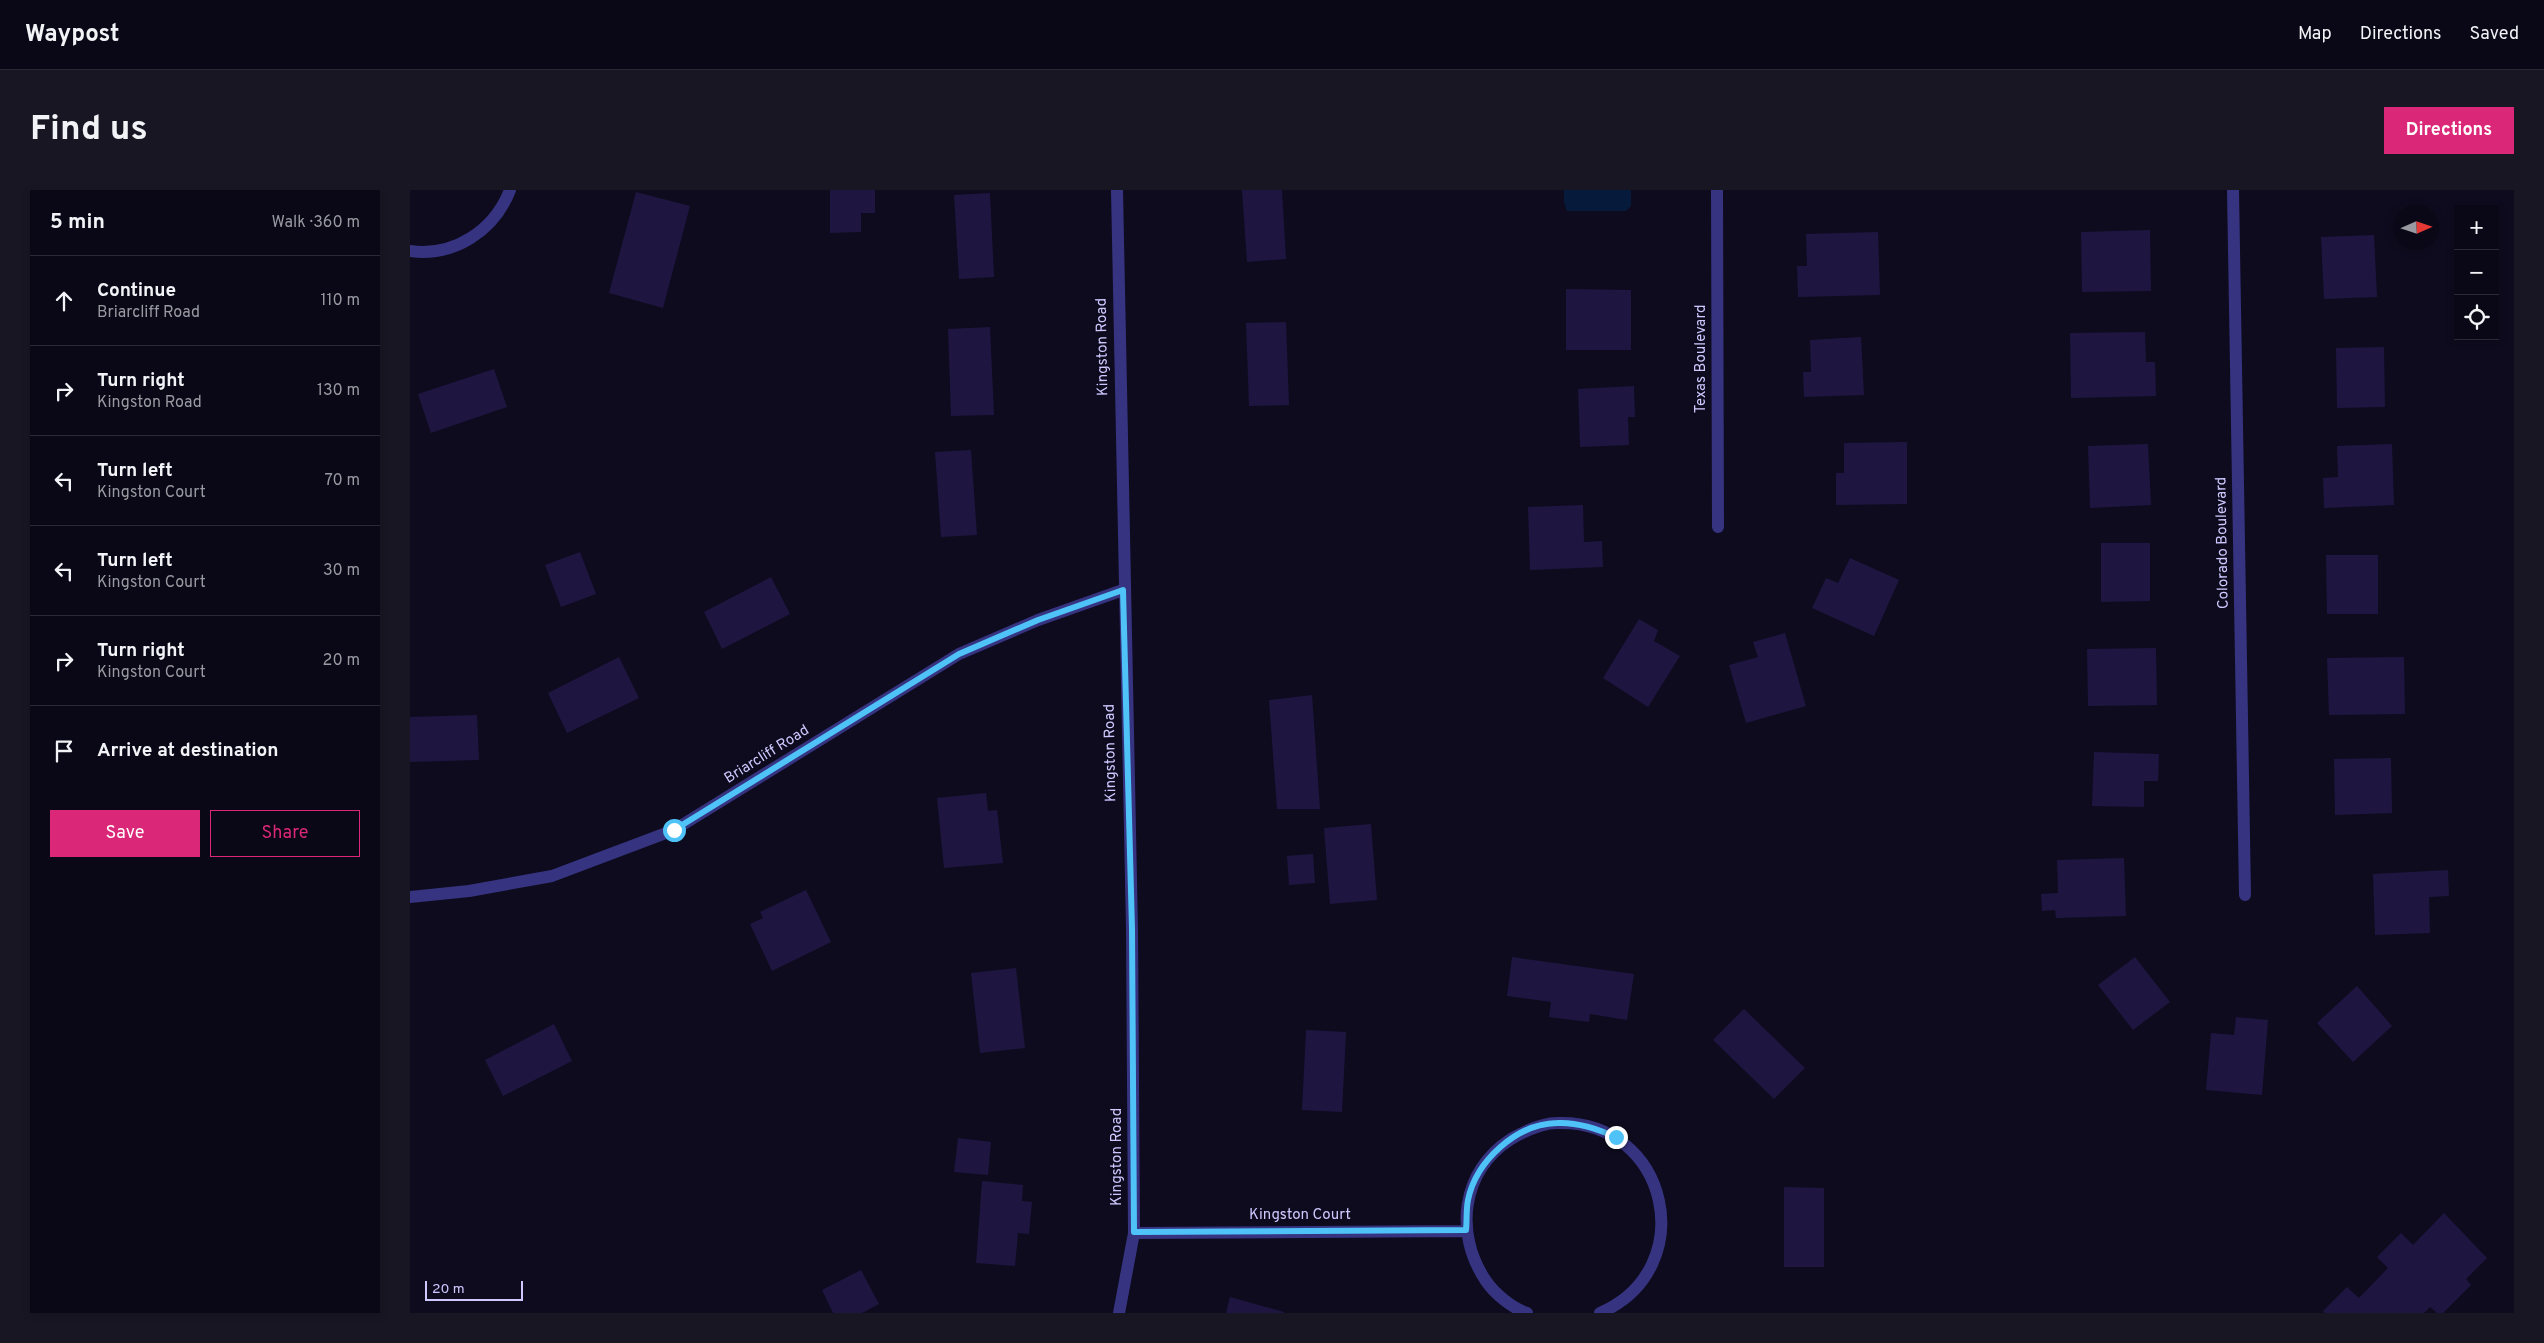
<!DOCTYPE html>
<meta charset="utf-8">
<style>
body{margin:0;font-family:Overpass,sans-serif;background:#181623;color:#f1f3f6}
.controls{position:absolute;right:15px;top:15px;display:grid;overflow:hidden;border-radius:0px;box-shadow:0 2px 8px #0003}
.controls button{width:45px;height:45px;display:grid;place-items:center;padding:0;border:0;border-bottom:1px solid #2a2935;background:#0a0816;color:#f1f3f6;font:25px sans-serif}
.compass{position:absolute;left:1984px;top:15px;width:45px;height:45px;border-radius:50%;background:#0a0816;box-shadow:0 2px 8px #0003;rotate:87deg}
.scale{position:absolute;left:15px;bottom:12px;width:98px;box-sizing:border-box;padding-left:5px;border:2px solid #cec8ff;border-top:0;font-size:14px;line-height:18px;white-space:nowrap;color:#cec8ff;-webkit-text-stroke:4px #0e0b1e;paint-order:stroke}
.stop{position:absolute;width:15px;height:15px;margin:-11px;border:4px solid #4fc3f7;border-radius:50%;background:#fff}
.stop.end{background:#4fc3f7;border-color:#fff;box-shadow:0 1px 5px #0008}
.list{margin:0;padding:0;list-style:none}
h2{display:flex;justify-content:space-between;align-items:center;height:65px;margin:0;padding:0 20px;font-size:21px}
h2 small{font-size:16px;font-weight:400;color:#999aa1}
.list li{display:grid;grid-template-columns:32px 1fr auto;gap:15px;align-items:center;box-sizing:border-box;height:90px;padding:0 20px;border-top:1px solid #2a2935}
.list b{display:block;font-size:19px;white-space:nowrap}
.list p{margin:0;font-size:16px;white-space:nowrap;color:#999aa1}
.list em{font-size:16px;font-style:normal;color:#999aa1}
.actions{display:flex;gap:10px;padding:15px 20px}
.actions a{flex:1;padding:11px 0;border:1px solid #db2777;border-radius:0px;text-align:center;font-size:18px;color:#db2777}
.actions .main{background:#db2777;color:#fff}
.icon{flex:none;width:28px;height:28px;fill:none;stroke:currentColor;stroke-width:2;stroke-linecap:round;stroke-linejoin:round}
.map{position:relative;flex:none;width:2104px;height:1123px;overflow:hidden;border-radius:0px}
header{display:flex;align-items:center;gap:30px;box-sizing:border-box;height:70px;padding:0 25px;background:#0a0816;border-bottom:1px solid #2a2935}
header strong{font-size:24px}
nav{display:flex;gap:28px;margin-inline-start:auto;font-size:18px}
.intro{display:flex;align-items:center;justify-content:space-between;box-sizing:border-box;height:120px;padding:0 30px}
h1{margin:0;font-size:35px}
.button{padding:12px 22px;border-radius:0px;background:#db2777;color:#fff;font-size:18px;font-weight:700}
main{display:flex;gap:30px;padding:0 30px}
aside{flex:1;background:#0a0816;border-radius:0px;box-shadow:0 2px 8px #0003}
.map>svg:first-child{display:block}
.water{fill:#061a3c}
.building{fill:#1e1640}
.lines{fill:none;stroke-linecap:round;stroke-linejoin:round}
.minor{stroke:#363380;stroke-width:12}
.route{stroke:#4fc3f7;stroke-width:6}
.labels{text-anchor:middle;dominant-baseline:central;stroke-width:4;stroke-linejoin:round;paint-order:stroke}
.street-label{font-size:15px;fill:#cec8ff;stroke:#0e0b1e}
</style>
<header>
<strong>Waypost</strong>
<nav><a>Map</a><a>Directions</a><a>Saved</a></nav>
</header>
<div class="intro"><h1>Find us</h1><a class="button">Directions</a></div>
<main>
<aside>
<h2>5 min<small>Walk · 360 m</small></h2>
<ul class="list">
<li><svg class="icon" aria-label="ahead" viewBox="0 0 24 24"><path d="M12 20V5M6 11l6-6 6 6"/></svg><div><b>Continue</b><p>Briarcliff Road</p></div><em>110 m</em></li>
<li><svg class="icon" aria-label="right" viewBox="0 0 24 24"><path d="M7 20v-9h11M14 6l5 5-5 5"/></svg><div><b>Turn right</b><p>Kingston Road</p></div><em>130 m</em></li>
<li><svg class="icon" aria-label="left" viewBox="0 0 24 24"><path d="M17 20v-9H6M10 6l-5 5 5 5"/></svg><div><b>Turn left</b><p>Kingston Court</p></div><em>70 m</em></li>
<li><svg class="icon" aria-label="left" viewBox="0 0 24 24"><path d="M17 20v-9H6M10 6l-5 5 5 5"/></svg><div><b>Turn left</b><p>Kingston Court</p></div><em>30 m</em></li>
<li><svg class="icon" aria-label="right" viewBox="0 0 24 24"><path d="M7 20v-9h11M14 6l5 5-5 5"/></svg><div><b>Turn right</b><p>Kingston Court</p></div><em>20 m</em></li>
<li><svg class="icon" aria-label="arrive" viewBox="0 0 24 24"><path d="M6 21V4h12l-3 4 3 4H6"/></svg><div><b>Arrive at destination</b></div></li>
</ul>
<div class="actions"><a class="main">Save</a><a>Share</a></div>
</aside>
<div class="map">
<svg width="2104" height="1123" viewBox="0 0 2104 1123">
<rect width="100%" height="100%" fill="#0e0b1e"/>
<path class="water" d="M 1154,0 L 1221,0 L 1221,16 L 1216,21 L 1157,21 L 1154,12 Z"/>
<path class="building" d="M 420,0 L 465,0 L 465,23 L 451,23 L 451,42 L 420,43 Z
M 832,0 L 872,0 L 876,69 L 837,72 Z
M 226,2 L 280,16 L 253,118 L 199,103 Z
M 580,3 L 584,87 L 549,89 L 544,5 Z
M 1740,40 L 1741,101 L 1672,102 L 1671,42 Z
M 1468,42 L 1470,105 L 1388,107 L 1387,76 L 1397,76 L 1396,44 Z
M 1964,45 L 1967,107 L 1914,109 L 1911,47 Z
M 1156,99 L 1221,100 L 1221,160 L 1156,160 Z
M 876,132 L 879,215 L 839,216 L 836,133 Z
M 580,137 L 584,225 L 541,226 L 538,139 Z
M 1735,142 L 1736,172 L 1745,172 L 1746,206 L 1661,208 L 1660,143 Z
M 1451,147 L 1454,205 L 1394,207 L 1393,182 L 1401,182 L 1400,150 Z
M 1974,157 L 1975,217 L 1927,218 L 1926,158 Z
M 84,179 L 97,217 L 21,243 L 8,204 Z
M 1224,196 L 1225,227 L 1218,227 L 1219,255 L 1170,257 L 1168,199 Z
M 1497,252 L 1497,314 L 1426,315 L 1426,283 L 1434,283 L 1434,253 Z
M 1738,254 L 1741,315 L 1680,318 L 1678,256 Z
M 1982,254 L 1984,315 L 1914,318 L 1913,288 L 1928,287 L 1927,256 Z
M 561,260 L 567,345 L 531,347 L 525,262 Z
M 1173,315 L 1174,352 L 1192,351 L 1193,377 L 1120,380 L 1118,317 Z
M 1691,353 L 1740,353 L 1740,411 L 1691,412 Z
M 170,362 L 186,404 L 151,417 L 135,375 Z
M 1916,365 L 1968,365 L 1968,424 L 1917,424 Z
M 1440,368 L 1489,390 L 1464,446 L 1402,418 L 1416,388 L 1428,393 Z
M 361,387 L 380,424 L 312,459 L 294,422 Z
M 1229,429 L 1248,440 L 1244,451 L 1270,466 L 1238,517 L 1193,488 Z
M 1375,443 L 1396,516 L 1336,533 L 1319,475 L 1348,467 L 1343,452 Z
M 1746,458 L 1747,515 L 1678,516 L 1677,459 Z
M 209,467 L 229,508 L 157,543 L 138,503 Z
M 1994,467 L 1995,524 L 1919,525 L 1917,468 Z
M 902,505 L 910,619 L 867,619 L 859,510 Z
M 67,525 L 69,570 L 0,572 L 0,527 Z
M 1684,562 L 1749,564 L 1748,591 L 1734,591 L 1734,617 L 1682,616 Z
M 1981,568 L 1982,623 L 1925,625 L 1924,569 Z
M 576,603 L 578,621 L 587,620 L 593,673 L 534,678 L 527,608 Z
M 961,634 L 967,710 L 920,714 L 914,638 Z
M 903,664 L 905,693 L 879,695 L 877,666 Z
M 1714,668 L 1716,726 L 1646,728 L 1645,720 L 1632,721 L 1631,704 L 1648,703 L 1647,670 Z
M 2038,680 L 2039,706 L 2019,707 L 2020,743 L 1965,745 L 1963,684 Z
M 396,700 L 421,752 L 362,781 L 340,734 L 353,728 L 350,722 Z
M 1102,767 L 1224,784 L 1217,830 L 1180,824 L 1179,832 L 1139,827 L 1141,812 L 1097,806 Z
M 1725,767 L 1760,812 L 1723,840 L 1688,795 Z
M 606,778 L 615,858 L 570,863 L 561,783 Z
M 1947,796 L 1982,836 L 1943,872 L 1907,833 Z
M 1334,819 L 1395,878 L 1364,909 L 1303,850 Z
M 1826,827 L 1858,830 L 1852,905 L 1796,900 L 1801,843 L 1824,845 Z
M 144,834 L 162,871 L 93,906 L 75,870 Z
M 896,840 L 936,842 L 932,922 L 892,920 Z
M 548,948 L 581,952 L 578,985 L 544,982 Z
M 572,991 L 613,995 L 612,1011 L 622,1012 L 619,1044 L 608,1043 L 605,1076 L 566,1073 Z
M 1374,997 L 1414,998 L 1414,1077 L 1374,1077 Z
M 2034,1023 L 2077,1068 L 2056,1089 L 2061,1095 L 2033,1123 L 2027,1123 L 2020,1117 L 2014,1123 L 1914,1123 L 1913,1121 L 1937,1097 L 1949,1108 L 1978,1078 L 1967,1067 L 1991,1043 L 2003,1055 Z
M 451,1080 L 469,1114 L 452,1123 L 423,1123 L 412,1100 Z
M 820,1107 L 874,1122 L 874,1123 L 816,1123 Z"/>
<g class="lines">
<path class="minor" d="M 707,0 L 722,739 L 724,1043 L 709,1123
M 1307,0 L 1308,337
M 1823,0 L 1835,705
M 0,61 C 44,67 84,41 100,0
M 0,707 L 59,701 L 142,686 L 264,640 L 549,464 L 628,430 L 713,400
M 724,1043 L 1056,1041
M 1117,1123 C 1102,1118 1085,1104 1076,1091 C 1044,1044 1051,981 1101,949 C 1115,941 1131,933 1147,933 C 1259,929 1292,1079 1190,1123"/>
</g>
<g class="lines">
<path class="route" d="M 264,640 L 549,464 L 628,430 L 713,400 L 722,739 L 724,1042 L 1056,1040 C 1057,1031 1056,1020 1058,1010 C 1066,971 1106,934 1147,933 C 1168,932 1187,939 1206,947"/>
</g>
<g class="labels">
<g class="street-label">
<text transform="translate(693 157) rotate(-91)">Kingston Road</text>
<text transform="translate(1291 169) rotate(-90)">Texas Boulevard</text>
<text transform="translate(1813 353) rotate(-91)">Colorado Boulevard</text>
<text transform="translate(701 563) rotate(-91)">Kingston Road</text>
<text transform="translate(357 565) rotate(-32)">Briarcliff Road</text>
<text transform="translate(707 967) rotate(-90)">Kingston Road</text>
<text x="890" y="1025">Kingston Court</text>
</g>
</g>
</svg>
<div class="controls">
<button>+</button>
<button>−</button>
<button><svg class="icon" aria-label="locate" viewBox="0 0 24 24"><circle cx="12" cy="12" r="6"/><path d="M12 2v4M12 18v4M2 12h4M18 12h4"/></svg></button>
</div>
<svg class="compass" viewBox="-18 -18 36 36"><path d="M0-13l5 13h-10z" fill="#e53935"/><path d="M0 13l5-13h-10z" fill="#999aa1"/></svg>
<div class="scale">20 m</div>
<div class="stop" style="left:264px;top:640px"></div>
<div class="stop end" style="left:1206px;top:947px"></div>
</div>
</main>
